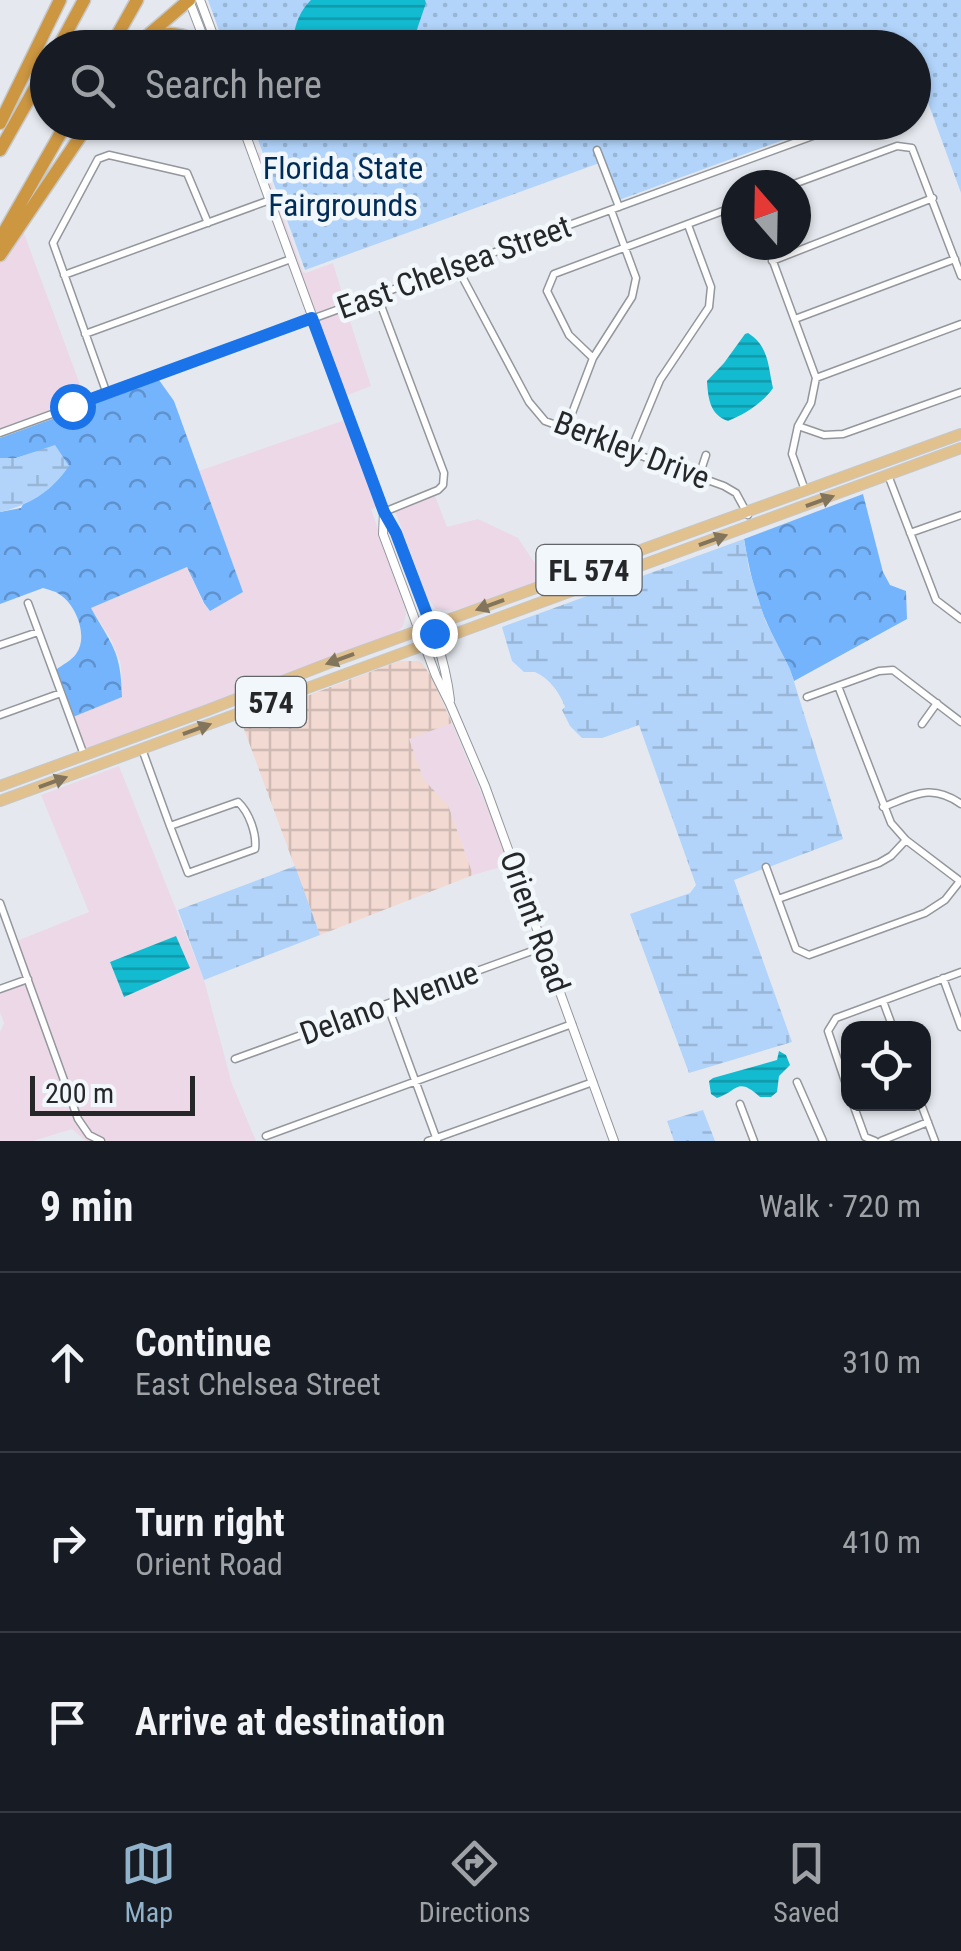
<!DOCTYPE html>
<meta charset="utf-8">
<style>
body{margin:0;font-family:"Roboto Condensed",sans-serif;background:#242831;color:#f1f3f6}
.controls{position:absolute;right:30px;bottom:30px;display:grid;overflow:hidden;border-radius:20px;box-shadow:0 2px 8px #0004}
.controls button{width:90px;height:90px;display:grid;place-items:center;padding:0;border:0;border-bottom:2px solid #363941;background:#171b24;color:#f1f3f6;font:50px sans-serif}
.compass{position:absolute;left:721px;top:170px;width:90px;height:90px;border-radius:50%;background:#171b24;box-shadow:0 2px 8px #0004;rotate:340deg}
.scale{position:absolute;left:30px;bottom:25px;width:165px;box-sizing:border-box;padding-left:10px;border:5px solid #252729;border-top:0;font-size:28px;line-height:35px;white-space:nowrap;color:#252729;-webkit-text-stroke:8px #f2f7fc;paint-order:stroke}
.stop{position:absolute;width:30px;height:30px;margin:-22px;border:8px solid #1a73e8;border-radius:50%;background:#fff}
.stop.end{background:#1a73e8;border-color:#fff;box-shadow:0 2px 10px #0008}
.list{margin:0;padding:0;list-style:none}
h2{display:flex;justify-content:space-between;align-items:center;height:130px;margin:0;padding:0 40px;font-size:42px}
h2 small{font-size:32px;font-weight:400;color:#9ea1a6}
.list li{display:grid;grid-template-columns:65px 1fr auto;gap:30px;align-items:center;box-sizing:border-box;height:180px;padding:0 40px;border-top:2px solid #363941}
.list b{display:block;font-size:38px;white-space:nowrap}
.list p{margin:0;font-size:32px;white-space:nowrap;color:#9ea1a6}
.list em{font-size:32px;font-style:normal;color:#9ea1a6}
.icon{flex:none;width:55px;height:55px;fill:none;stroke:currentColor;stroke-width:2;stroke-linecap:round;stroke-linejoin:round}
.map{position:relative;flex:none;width:961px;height:1141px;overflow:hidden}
.search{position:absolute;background:#171b24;box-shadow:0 2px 8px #0004;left:30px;right:30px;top:30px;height:110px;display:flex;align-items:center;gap:25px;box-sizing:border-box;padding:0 35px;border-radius:55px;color:#9ea1a6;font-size:38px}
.sheet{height:670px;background:#171b24}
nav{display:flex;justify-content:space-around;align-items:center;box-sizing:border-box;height:140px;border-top:2px solid #363941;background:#171b24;font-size:28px;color:#9ea1a6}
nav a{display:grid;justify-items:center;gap:5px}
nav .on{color:#91b2cb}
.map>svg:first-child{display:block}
.commercial{fill:#ecd8e7}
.industrial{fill:url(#industrial-grid)}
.forest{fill:url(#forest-crowns)}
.wetland{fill:url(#wetland-marsh)}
.park{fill:url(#park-dots)}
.water{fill:url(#water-rules)}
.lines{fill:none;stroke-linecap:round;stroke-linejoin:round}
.minor-casing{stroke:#93979c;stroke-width:9}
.tertiary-casing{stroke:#93979c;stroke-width:10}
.primary-casing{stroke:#c6c7c7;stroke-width:12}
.motorway-casing{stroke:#c6c7c7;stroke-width:15}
.minor{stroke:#fff;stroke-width:6}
.tertiary{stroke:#fff;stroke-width:8}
.primary{stroke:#e1c18e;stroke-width:10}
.motorway{stroke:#cd9742;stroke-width:12}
.oneway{fill:#83745c}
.route{stroke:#1a73e8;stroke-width:12}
.labels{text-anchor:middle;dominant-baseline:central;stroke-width:9;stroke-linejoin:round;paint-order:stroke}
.shield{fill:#f2f7fc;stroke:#626568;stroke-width:2.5}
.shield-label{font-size:30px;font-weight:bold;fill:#252729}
.park-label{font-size:32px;fill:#002c58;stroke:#f2f7fc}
.street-label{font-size:32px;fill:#252729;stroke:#f2f7fc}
</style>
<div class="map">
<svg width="961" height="1141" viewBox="0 0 961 1141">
<defs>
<pattern id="industrial-grid" width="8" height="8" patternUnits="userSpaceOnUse" patternTransform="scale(2.5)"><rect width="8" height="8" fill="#f2d9d2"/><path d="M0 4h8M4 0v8" fill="none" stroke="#cfbab4"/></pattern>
<pattern id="forest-crowns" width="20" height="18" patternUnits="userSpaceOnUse" patternTransform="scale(2.5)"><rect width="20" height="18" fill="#74b4fc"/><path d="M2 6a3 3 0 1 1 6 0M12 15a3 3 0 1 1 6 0" fill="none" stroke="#5f92cc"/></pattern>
<pattern id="wetland-marsh" width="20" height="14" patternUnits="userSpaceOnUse" patternTransform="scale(2.5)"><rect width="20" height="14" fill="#b2d4fa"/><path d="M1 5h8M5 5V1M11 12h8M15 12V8" fill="none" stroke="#99b6d6"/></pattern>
<pattern id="park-dots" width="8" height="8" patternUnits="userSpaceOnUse" patternTransform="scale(2.5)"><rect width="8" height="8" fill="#b2d4fa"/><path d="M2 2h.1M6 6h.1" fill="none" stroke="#99b6d6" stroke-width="1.8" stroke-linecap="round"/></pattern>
<pattern id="water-rules" width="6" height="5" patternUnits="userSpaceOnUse" patternTransform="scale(2.5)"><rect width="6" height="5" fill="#13bbd0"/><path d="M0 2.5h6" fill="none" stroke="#1198a9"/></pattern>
</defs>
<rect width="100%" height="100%" fill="#e5e9ef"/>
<path class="commercial" d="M 254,152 L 260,153 L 303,272 L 306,273 L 333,263 L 345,303 L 314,314 Z
M 22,228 L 85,398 L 0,429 L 0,262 Z
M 346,309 L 371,386 L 345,396 L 316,320 Z
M 348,419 L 379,506 L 371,509 L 405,605 L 406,615 L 403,626 L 396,634 L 85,750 L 73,717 L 122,696 L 121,665 L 111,639 L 91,608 L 187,567 L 203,603 L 210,610 L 243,592 L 199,471 Z
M 435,496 L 447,527 L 478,519 L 518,538 L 546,580 L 453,611 L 436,609 L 428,599 L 395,511 Z
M 452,723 L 511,864 L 473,875 L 448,805 L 424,780 L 408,738 Z
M 119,766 L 204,980 L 232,1084 L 256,1141 L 107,1141 L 91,1132 L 80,1117 L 17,941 L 89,912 L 41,795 Z
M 26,983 L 76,1121 L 95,1141 L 86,1141 L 72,1129 L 33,1141 L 0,1141 L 0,1032 L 4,1023 L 0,1012 L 0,992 Z"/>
<path class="industrial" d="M 399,661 L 417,661 L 422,663 L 431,676 L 452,723 L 409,739 L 424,780 L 448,805 L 473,875 L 320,935 L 241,721 Z"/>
<path class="forest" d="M 159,380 L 174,401 L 243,592 L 210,611 L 204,603 L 187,567 L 91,608 C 112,646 121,650 122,697 L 73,717 L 56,670 C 62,665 72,660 76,654 C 89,637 76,604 59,594 C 55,591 49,590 43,588 L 0,604 L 0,512 L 21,508 L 55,446 L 16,458 L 0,458 L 0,438 Z
M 863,494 L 883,572 L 890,585 L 906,591 L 907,619 L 794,681 C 787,660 775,643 767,623 C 755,597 749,568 744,539 Z"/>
<path class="wetland" d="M 55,445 L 69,466 C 51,492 30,505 0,512 L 0,458 L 16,458 Z
M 744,539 L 749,569 L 765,620 L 790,669 L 843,839 L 769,867 L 767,863 L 763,865 L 763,869 L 734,880 L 792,1042 L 689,1073 L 630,914 L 690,893 L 696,885 L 639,725 L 602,738 L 582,738 L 570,726 L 562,710 L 565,707 C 560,693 549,678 535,672 L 524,672 L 512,661 L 502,627 Z
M 295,866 L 320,935 L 204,980 L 178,910 Z
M 703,1110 L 715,1141 L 674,1141 L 667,1121 Z"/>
<path class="park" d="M 208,0 L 961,0 L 961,193 L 923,89 L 914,92 L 914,48 L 225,47 Z
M 252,123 L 830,123 L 619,200 L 605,161 L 305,270 Z"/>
<path class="water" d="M 311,0 L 425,0 L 426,3 L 411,47 L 295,47 C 291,32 299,11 311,0 Z
M 748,333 C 769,346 768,366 773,388 C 764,402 744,415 728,421 C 710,415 708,398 707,381 L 724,363 L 745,334 Z
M 176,936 L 190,968 L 124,997 L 110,962 Z
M 779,1051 L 786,1055 L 790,1065 L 779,1076 L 777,1092 L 771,1097 L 760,1097 C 737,1076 738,1091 717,1098 L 711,1094 L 709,1081 L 713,1078 L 777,1060 Z"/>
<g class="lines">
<defs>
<path id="minor" d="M 597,150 L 619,207
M 791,185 L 897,146 L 912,148 L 961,276
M 767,245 L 816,378 L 811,403 L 798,426 L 792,454 L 805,490
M 772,261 L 933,198
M 457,267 L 529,402 L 545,421 L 724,486 L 736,493 L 748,515
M 64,275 L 270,200
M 377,295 L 444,473 L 443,485 L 438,490 L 384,512
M 795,319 L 955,259
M 85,334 L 291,259
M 593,358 L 569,335 L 547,291 L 554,274 L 736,206
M 816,378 L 961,324
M 107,394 L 53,243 L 98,159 L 109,155 L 187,173 L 208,223
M 798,426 L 824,435 L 843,434 L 961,392
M 566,429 L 593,358 L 632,297 L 636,278 L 611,210
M 0,433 L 851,122
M 631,450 L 660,380 L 709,307 L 711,287 L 688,225
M 888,475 L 936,600 L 961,619
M 699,476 L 706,455
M 910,533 L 961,515
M 28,603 L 84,755
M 0,645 L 38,632
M 838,686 L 891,823 L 906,840 L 960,881
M 807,697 L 879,671 L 893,670 L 961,722
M 0,715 L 61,693
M 922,724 L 937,703
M 142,749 L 170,826
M 238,802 C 249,812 257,834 255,849 L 188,873 L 170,826 Z
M 883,807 C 915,795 931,783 961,804
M 766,867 L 796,949 L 809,955 L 925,913 L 945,900 L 960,881
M 778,899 L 879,863 L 891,856 L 906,840
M 0,903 L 78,1119 L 89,1135 L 101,1141
M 943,978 L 961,1027
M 0,989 L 28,979
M 883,1001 L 893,1028
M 387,1004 L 437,1140
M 235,1059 L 543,947
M 797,1082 L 823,1141
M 848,1090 L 828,1031 L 836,1018 L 961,972
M 740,1104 L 754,1141
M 853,1104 L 865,1137 L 875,1141
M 921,1104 L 935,1141
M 266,1136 L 572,1024
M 428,1141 L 593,1082
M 881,1141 L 928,1122"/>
<path id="tertiary" d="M 189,0 L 207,47
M 200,0 L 218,48
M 241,122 L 384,512 C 397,532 405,555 413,578 C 429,617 445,657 450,700
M 384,512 L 383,534 L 436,676 L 450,704 L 485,786 L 614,1141"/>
<path id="primary" d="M 0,786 L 208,710 L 337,660 L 961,434
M 0,801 L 961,448"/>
<path id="motorway" d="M 146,37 L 189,0
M 58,48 L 84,0
M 110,48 L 137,0
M 144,48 C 161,26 187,33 206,48
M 0,123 L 60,0
M 0,150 L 48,65
M 0,239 L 67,122
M 0,255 L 90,122"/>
</defs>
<use href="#minor" class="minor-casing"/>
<use href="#tertiary" class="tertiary-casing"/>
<use href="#primary" class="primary-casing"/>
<use href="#motorway" class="motorway-casing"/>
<use href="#minor" class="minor"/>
<use href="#tertiary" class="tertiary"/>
<use href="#primary" class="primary"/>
<use href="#motorway" class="motorway"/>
</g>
<defs><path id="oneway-solid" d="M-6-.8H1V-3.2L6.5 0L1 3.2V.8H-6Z" transform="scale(2.5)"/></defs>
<g class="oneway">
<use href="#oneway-solid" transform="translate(820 501) rotate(-20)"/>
<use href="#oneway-solid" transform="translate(713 540) rotate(-20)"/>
<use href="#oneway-solid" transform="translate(490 605) rotate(160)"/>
<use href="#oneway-solid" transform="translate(340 659) rotate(160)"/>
<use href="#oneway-solid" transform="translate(197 729) rotate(-20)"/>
<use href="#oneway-solid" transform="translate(53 782) rotate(-20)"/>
</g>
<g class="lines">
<path class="route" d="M 72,406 L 312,318 L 384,512 L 396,533 L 434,633"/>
</g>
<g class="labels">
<g class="shield">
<rect x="536.5" y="545" width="105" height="50" rx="8"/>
<rect x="236" y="677" width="70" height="50" rx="8"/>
</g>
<g class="shield-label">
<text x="589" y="570">FL 574</text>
<text x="271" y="702">574</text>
</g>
<g class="park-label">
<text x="343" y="168">Florida State<tspan x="343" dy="37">Fairgrounds</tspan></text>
</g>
<g class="street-label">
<text transform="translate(454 267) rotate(-20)">East Chelsea Street</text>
<text transform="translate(632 450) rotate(21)">Berkley Drive</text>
<text transform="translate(535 922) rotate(70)">Orient Road</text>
<text transform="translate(389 1003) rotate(-20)">Delano Avenue</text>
</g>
</g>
</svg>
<div class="controls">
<button><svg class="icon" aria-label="locate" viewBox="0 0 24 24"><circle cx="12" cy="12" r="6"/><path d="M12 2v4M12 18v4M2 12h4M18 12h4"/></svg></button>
</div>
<svg class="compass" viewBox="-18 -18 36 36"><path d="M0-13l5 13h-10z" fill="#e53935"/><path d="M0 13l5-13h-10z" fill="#9ea1a6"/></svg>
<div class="scale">200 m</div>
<div class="stop" style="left:72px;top:406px"></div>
<div class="stop end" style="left:434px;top:633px"></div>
<div class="search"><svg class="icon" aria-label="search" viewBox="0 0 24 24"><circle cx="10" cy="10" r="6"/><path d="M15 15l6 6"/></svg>Search here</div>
</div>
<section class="sheet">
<h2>9 min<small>Walk · 720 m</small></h2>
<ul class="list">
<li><svg class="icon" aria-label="ahead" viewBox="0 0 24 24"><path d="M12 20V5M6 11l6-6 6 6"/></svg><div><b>Continue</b><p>East Chelsea Street</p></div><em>310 m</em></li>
<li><svg class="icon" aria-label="right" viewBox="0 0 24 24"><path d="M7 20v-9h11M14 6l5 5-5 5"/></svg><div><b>Turn right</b><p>Orient Road</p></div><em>410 m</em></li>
<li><svg class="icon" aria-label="arrive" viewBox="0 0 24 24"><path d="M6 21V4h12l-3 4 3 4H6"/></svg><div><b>Arrive at destination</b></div></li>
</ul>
</section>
<nav>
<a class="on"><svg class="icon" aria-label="map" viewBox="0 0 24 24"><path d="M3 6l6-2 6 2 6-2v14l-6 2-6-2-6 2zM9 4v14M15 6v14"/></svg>Map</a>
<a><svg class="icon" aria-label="directions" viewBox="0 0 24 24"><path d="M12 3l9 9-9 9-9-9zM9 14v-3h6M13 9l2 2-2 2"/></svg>Directions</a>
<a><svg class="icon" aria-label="saved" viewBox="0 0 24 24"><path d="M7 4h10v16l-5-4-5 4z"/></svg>Saved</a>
</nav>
